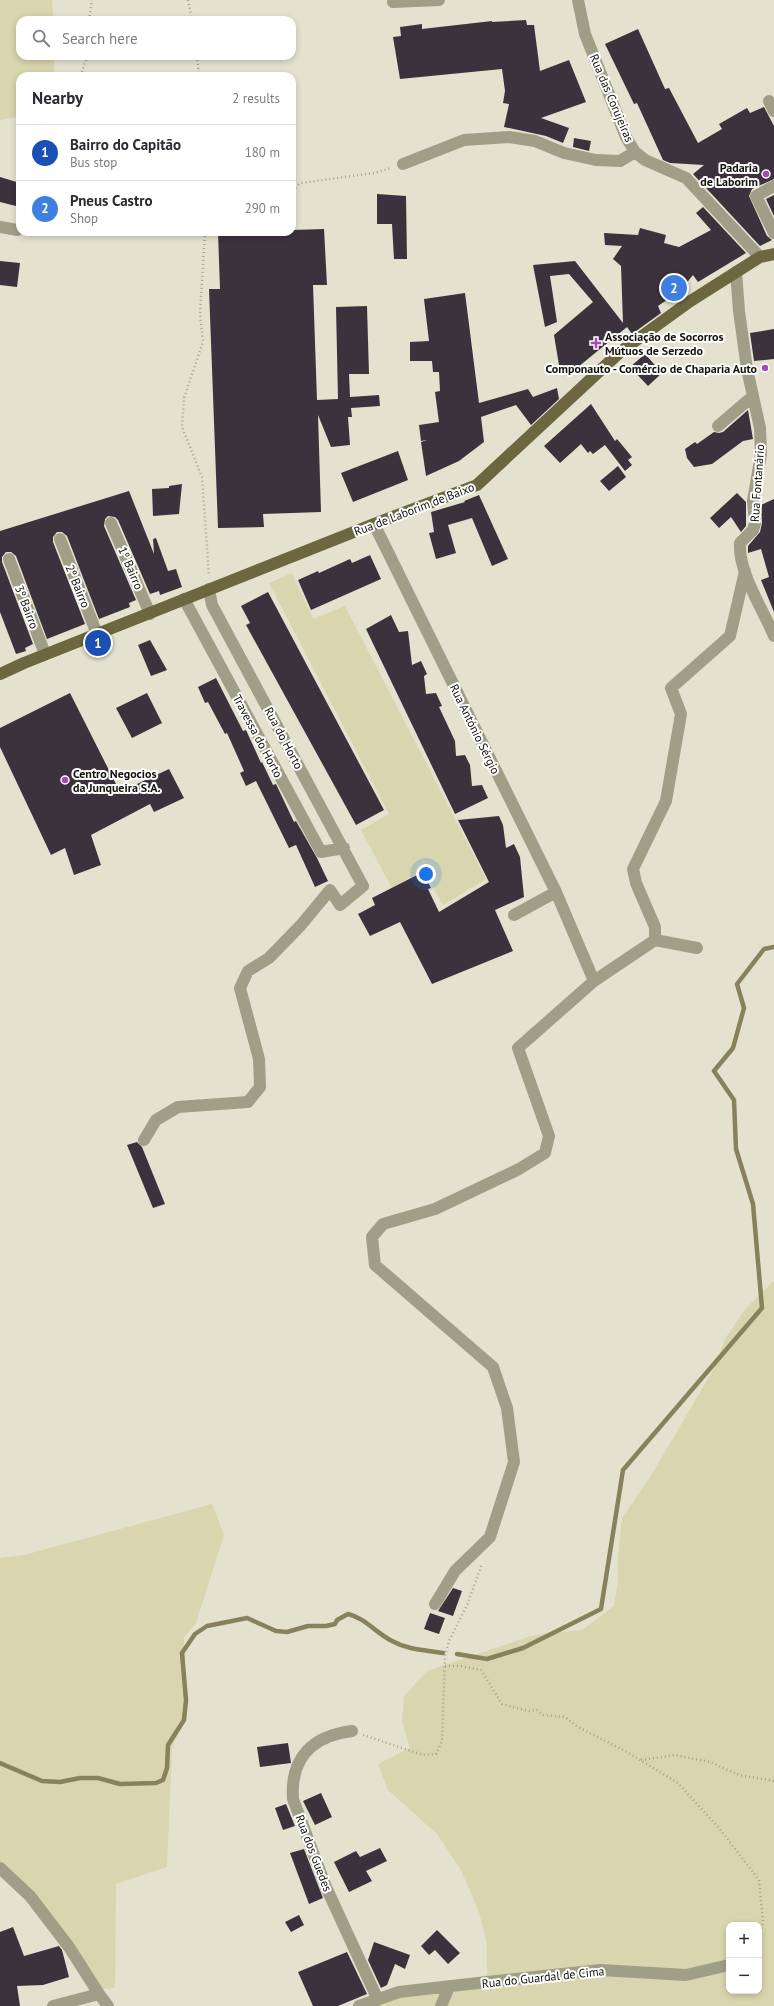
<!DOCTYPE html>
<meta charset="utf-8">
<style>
body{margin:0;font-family:"PT Sans",sans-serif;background:#f2f2f3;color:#2b2b33}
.controls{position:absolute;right:12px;bottom:12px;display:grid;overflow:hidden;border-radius:8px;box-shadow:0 2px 6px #0003}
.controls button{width:36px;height:36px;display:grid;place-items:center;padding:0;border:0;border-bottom:1px solid #e1e1e2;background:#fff;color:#2b2b33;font:20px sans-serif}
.you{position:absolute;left:426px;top:874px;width:14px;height:14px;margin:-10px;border:3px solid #fff;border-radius:50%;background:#1a73e8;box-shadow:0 0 0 6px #1a73e833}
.badge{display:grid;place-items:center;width:26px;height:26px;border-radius:50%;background:#0f766e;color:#fff;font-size:13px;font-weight:700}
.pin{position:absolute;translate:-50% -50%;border:2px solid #fff;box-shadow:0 1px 4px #0006}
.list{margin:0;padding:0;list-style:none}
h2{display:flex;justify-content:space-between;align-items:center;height:52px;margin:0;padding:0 16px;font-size:17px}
h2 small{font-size:13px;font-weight:400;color:#7c7c81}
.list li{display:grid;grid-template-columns:26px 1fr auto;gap:12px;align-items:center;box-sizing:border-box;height:56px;padding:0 16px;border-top:1px solid #e1e1e2}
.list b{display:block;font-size:15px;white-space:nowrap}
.list p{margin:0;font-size:13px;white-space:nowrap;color:#7c7c81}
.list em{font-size:13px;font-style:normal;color:#7c7c81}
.icon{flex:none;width:22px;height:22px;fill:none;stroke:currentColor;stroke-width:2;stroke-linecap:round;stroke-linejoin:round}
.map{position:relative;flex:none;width:774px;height:2006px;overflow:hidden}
.search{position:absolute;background:#fff;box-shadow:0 2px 6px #0003;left:16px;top:16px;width:280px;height:44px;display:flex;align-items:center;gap:10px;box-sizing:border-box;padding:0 14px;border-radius:12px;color:#7c7c81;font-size:15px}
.panel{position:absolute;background:#fff;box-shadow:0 2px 6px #0003;left:16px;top:72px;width:280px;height:164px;border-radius:12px}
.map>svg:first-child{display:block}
.green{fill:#d9d5ae;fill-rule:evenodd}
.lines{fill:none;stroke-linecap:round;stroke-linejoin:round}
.stream{stroke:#87825c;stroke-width:4.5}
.building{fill:#3c323e}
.path{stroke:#a4a293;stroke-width:2.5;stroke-dasharray:1 3;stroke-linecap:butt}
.minor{stroke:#a19e88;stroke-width:12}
.major{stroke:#6c673e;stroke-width:12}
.poi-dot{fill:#a54ab4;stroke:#fff;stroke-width:1.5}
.labels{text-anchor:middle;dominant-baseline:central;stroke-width:4;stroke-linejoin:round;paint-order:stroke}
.street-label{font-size:12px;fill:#12110a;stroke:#fff}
.poi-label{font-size:12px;font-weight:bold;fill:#12110a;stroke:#fff;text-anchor:end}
</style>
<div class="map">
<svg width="774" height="2006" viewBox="0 0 774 2006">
<rect width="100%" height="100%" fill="#e4e2cf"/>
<path class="green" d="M 0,0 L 52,0 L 53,20 L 20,20 L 20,56 L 54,56 L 54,76 L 20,76 L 20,117 L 0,120 Z
M 292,573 L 313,619 L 345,606 L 486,879 L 443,905 L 423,870 L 392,888 L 361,830 L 389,814 L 269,583 Z
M 774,1281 L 774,2006 L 360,2006 L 364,2003 L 487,1975 L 487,1945 L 479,1912 L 461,1870 L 437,1834 L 388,1790 L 378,1764 L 410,1748 L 402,1721 L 404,1696 L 427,1671 L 534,1635 L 582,1630 L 614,1606 L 618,1580 L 618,1557 L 622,1518 L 652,1474 L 713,1370 L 726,1337 L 746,1308 ZM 729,1925 L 759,1925 L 759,1991 L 729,1991 Z
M 212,1504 L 224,1535 L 196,1623 L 184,1637 L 187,1712 L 172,1748 L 167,1867 L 116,1884 L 115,1988 L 102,1989 L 64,1931 L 19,1877 L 0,1862 L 0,1558 L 24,1555 Z"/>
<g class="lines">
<path class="stream" d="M 457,1654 L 487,1659 L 523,1648 L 601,1609 L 623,1470 L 762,1308 L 753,1204 L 736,1149 L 734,1100 L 714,1071 L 733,1048 L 744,1008 L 737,984 L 764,949 L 774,947
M 0,1763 L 42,1781 L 60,1782 L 80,1778 L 98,1778 L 120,1784 L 156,1783 L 163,1780 L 167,1768 L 168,1745 L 184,1720 L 186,1700 L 182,1653 L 195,1634 L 207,1626 L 247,1618 L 276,1631 L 287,1632 L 308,1626 L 326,1626 L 335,1624 L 337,1620 L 348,1614 C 365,1618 376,1633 392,1641 C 408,1650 425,1650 443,1653"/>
</g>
<path class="building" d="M 526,20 L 527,25 L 534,25 L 540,71 L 569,60 L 586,102 L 541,118 L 569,128 L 563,143 L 546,136 L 504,127 L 509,104 L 503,103 L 505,91 L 502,69 L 400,79 L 393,37 L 401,36 L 400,27 L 422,24 L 422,29 L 492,21 L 492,22 Z
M 638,29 L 665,89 L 669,88 L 698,143 L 722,129 L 719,124 L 747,108 L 750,113 L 764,107 L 774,126 L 774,179 L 752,189 L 749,196 L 767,236 L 772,240 L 760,246 L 693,174 L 704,165 L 670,163 L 663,160 L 637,103 L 634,104 L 605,44 Z
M 574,138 L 591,141 L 589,151 L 573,147 Z
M 0,177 L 20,183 L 20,207 L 0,202 Z
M 377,194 L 406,196 L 407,259 L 394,259 L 392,224 L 377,224 Z
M 774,195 L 774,216 L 766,199 Z
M 703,207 L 746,253 L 698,282 L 693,275 L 680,291 L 658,306 L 661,313 L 632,334 L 627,327 L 567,376 L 559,365 L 554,335 L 593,302 L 569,274 L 550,276 L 557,322 L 545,327 L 533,265 L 575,261 L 623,323 L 621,266 L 613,259 L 622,246 L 605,245 L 604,233 L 638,235 L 640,228 L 666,235 L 664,243 L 679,247 L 711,230 L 696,213 Z
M 324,229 L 327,285 L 313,285 L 317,400 L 338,399 L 336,307 L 367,306 L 369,374 L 349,374 L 350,397 L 379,395 L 380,406 L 351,408 L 352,417 L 348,417 L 350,445 L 331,447 L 318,415 L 321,512 L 263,514 L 264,527 L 218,528 L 209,289 L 220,289 L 218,232 L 292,232 L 292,230 Z
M 0,261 L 20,263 L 17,287 L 0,285 Z
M 465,293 L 479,403 L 528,389 L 533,397 L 557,388 L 559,399 L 531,425 L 516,405 L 481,417 L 484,442 L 459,461 L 426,476 L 421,442 L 427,440 L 421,441 L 419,425 L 439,422 L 435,392 L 440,391 L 439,372 L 433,372 L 432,361 L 410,361 L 410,342 L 429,341 L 424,299 Z
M 774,329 L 774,359 L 754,361 L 750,333 Z
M 645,354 L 662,373 L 648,386 L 630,367 Z
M 591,404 L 615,441 L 617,439 L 632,457 L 628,460 L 632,465 L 625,471 L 605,445 L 593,454 L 590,451 L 588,453 L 581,444 L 560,463 L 544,446 Z
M 748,410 L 753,439 L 743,441 L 712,464 L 694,467 L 687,458 L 685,449 L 695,442 L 697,444 L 714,432 L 719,433 L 723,432 Z
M 398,451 L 408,480 L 353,502 L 341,473 Z
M 618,466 L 626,477 L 609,491 L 600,481 Z
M 182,484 L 179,514 L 153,516 L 152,489 L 169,488 L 169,486 Z
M 129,491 L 154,554 L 153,539 L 156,538 L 168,571 L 176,569 L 182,587 L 160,595 L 159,591 L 150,594 L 118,520 L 115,517 L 108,516 L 105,519 L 104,526 L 136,600 L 129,603 L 130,607 L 99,619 L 67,536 L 62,532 L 57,532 L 53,537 L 53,542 L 85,624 L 47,639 L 16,556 L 11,552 L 6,552 L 2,557 L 2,562 L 33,644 L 25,648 L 26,651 L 16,654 L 0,612 L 0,531 Z
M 737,493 L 746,502 L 746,526 L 741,532 L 731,517 L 719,528 L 710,518 Z
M 479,495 L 508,559 L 492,566 L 472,518 L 448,525 L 456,553 L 436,559 L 429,533 L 434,532 L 431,512 L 465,502 L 464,501 Z
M 774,499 L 774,612 L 761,580 L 769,577 L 761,549 L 748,553 L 748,546 L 760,532 L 762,523 L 761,505 Z
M 370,555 L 381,579 L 311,610 L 298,580 L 318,571 L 319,573 L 350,559 L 352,563 Z
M 268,592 L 384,810 L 356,825 L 246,625 L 250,623 L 241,606 Z
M 391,615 L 399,632 L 408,631 L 412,665 L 421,661 L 427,674 L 424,676 L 426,694 L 436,693 L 442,706 L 439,707 L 455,741 L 456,756 L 465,755 L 470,765 L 472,786 L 482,785 L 488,798 L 455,814 L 366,629 Z
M 150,640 L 167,670 L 151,676 L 138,645 Z
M 216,678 L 243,731 L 246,730 L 261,763 L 262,762 L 273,785 L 276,784 L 294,822 L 296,821 L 317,858 L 328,881 L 315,887 L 296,845 L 289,848 L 256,781 L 246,786 L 240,773 L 244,771 L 227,733 L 225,734 L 208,702 L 205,703 L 198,687 Z
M 70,693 L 120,792 L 169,769 L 184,798 L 154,812 L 150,804 L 91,835 L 101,865 L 74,875 L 65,848 L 51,855 L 0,747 L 0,728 Z
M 147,693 L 162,723 L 132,738 L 116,708 Z
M 499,816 L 503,825 L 506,848 L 514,844 L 520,857 L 524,897 L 495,910 L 513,951 L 432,984 L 400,922 L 370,936 L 358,914 L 375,905 L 372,898 L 423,872 L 431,888 L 428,889 L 439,912 L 489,882 L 458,820 Z
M 137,1142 L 142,1147 L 165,1204 L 153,1208 L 127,1145 Z
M 453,1588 L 462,1591 L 453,1616 L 438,1611 Z
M 430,1613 L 445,1618 L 439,1634 L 424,1629 Z
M 288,1743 L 291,1763 L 260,1767 L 257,1747 Z
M 321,1793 L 332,1817 L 315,1825 L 303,1801 Z
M 286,1804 L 295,1826 L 283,1830 L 275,1808 Z
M 380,1848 L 387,1861 L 366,1871 L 372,1881 L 349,1892 L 334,1862 L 356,1851 L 360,1857 Z
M 304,1849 L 323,1898 L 309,1904 L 290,1853 Z
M 299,1915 L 304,1925 L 291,1932 L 285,1922 Z
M 13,1927 L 24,1956 L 59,1946 L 62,1950 L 69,1977 L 43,1985 L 17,1986 L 20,2006 L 0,2006 L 0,1932 Z
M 437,1930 L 460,1953 L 448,1964 L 435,1950 L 429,1955 L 421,1946 Z
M 374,1942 L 410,1955 L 405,1969 L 395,1964 L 387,1985 L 381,1988 L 368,1960 Z
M 347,1952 L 367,1994 L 338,2006 L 313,2006 L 298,1972 Z"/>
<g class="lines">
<path class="path" d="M 188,0 L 192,20
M 89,20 L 92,0
M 197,56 L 199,76
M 81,76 L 87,56
M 292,190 L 301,183 L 374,173 L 391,168
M 205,232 L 200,313 L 203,342 L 184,398 L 182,427 L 202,477 L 209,576
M 445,1666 L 461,1666 L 481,1670 L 502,1704 L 529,1711 L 537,1710 L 543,1715 L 565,1717 L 578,1727 L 627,1752 L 678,1783 L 719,1828 L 759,1880 L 763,1922 L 759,1937
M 363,1735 L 423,1755 L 436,1754 L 442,1741 L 445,1655 L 449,1641 L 467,1605 L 482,1564
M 641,1760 L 675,1755 L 710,1762 L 739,1775 L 774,1781"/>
<path class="minor" d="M 578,0 L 585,34 L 626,137 L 635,152 L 645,160 L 686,178 L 760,257
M 393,2 L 439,0
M 769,101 L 774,111
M 403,164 L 464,140 L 509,137 L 535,141 L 564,153 L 596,160 L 620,161 L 635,152
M 774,186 L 756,196 L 774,233
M 0,227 L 17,230
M 736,272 L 739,311 L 747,369 L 760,428 L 761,454 L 753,501 L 755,523 L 753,530 L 740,543 C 738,572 763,609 774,636
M 718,426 L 753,396
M 111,523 L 150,614
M 374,524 L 556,892 L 514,915
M 60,539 L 97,634
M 9,559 L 45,654
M 184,599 L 321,852 L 344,848
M 655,940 L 655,927 L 636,883 L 633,869 L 666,801 L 681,714 L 671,688 L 730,636 L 745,571
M 594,981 L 655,940 L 697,948
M 144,1140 L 156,1120 L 178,1107 L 248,1102 L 260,1087 L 259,1059 L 240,988 L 248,971 L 269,958 L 301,925 L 330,890 L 340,905 L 363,886 L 212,605 L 209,589
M 435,1604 L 455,1571 L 490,1537 L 514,1462 L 507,1408 L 493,1367 L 375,1265 L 372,1237 L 383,1224 L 435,1209 L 519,1169 L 545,1153 L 549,1136 L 518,1048 L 594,981 L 556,892
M 352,1731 C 312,1736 290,1758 293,1799 L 326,1887 L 378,2000
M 0,1868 L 30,1896 L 69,1947 L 99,1994 L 108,2006
M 53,2006 L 99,1994
M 359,2006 L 399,1992 L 460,1985 L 600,1970 L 686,1975 L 729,1965
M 441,2006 L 449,1987"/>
<path class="major" d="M 0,674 L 24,663 L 374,524 L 477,485 L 620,352 L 689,302 L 760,257 L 774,254"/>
</g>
<g class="poi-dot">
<circle cx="766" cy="174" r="4"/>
<path d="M594 337h4v4h4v4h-4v4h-4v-4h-4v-4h4z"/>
<circle cx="765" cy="368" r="4"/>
<circle cx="65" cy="780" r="4"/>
</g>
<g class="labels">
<g class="street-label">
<text transform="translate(612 98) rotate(67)">Rua das Corujeiras</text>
<text transform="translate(757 483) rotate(-86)">Rua Fontanário</text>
<text transform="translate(414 509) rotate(-21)">Rua de Laborim de Baixo</text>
<text transform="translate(131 568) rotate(67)">1º Bairro</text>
<text transform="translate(78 586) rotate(68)">2º Bairro</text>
<text transform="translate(27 607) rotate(69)">3º Bairro</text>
<text transform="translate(475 729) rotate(64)">Rua António Sérgio</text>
<text transform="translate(258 736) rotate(62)">Travessa do Horto</text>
<text transform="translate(284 738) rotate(62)">Rua do Horto</text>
<text transform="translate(314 1853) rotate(69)">Rua dos Guedes</text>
<text transform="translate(543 1977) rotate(-6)">Rua do Guardal de Cima</text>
</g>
<g class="poi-label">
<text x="758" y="167">Padaria<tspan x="758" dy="14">de Laborim</tspan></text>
<text x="605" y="336" text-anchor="start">Associação de Socorros<tspan x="605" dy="14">Mútuos de Serzedo</tspan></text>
<text x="757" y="368">Componauto - Comércio de Chaparia Auto</text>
<text x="73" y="773" text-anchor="start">Centro Negocios<tspan x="73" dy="14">da Junqueira S.A.</tspan></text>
</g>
</g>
</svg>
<div class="controls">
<button>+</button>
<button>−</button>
</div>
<div class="you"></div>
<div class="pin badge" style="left:98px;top:643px;background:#1a4fb4">1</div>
<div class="pin badge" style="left:674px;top:288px;background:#3f7fe0">2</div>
<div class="search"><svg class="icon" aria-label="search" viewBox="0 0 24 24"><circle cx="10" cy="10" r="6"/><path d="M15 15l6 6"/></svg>Search here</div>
<section class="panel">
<h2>Nearby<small>2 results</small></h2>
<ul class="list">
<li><span class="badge" style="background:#1a4fb4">1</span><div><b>Bairro do Capitão</b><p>Bus stop</p></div><em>180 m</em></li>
<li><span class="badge" style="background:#3f7fe0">2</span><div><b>Pneus Castro</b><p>Shop</p></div><em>290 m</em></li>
</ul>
</section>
</div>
